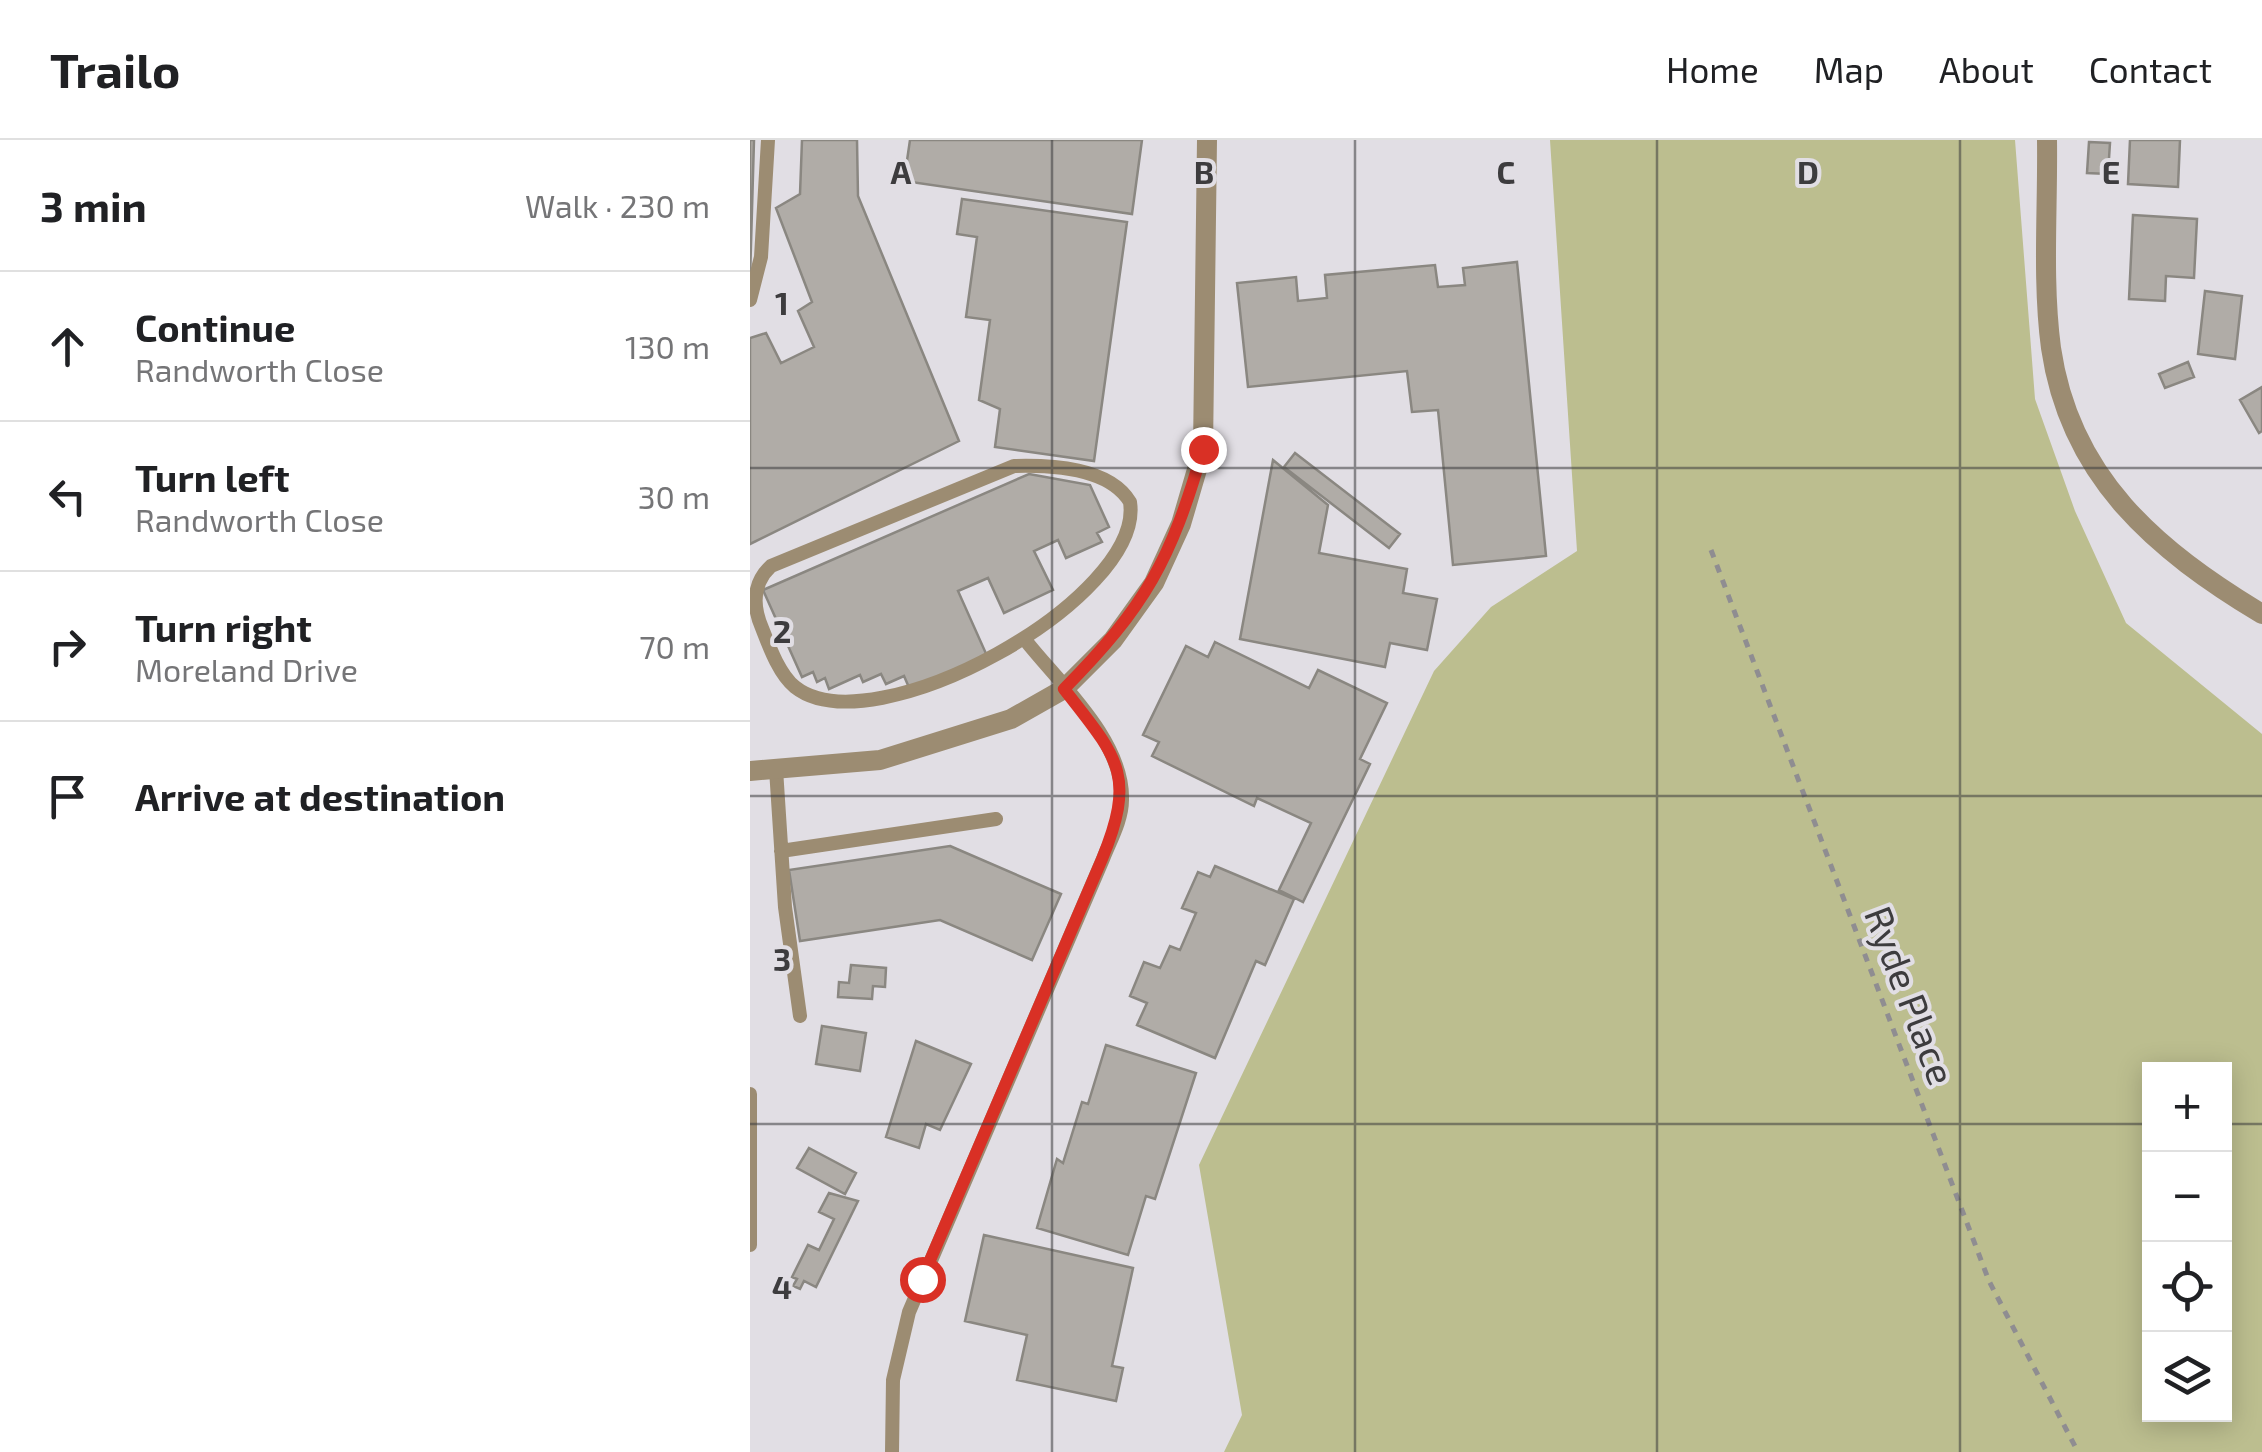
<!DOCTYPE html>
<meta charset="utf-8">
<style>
body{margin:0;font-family:"Exo 2",sans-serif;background:#f2f2f2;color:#202124}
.controls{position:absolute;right:30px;bottom:30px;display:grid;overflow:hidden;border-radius:0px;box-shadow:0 5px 25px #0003}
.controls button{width:90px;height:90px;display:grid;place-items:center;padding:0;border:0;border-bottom:2px solid #e0e0e0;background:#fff;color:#202124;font:50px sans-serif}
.stop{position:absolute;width:30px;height:30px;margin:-22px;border:8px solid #d93025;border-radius:50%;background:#fff}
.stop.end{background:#d93025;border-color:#fff;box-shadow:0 2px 10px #0008}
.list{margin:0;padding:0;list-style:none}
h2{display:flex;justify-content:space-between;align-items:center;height:130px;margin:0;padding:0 40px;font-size:42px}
h2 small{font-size:32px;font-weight:400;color:#757577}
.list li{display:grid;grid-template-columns:65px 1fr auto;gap:30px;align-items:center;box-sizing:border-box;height:150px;padding:0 40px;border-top:2px solid #e0e0e0}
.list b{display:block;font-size:38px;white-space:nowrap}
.list p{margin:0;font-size:32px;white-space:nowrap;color:#757577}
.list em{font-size:32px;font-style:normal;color:#757577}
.icon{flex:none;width:55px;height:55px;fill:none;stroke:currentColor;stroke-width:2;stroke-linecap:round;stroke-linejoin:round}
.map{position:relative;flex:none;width:1512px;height:1312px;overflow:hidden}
header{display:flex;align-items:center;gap:60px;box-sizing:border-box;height:140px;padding:0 50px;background:#fff;border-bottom:2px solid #e0e0e0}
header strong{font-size:48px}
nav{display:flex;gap:55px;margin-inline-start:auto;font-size:35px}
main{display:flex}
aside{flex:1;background:#fff}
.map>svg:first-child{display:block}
.green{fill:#bcbe8f;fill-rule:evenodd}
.building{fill:#b0aca7;stroke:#8a8781;stroke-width:2.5}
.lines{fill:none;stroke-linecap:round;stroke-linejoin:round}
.path{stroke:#8f8d91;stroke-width:5;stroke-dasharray:8 8;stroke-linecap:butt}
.service{stroke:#9c8c72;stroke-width:14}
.minor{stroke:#9c8c72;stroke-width:20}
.tertiary{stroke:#9c8c72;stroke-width:20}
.route{stroke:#d93025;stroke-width:12}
.grid{fill:none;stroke:#3d3c3e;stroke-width:2.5;stroke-opacity:0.55}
.labels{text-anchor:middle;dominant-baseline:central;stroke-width:8;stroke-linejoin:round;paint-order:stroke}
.street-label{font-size:38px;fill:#3d3c3e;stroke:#e1dee4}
.grid-label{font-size:32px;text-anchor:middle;font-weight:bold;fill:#3d3c3e;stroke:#e1dee4;stroke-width:8;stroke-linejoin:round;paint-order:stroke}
</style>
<header>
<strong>Trailo</strong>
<nav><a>Home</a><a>Map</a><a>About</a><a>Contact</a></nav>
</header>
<main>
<aside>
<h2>3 min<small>Walk · 230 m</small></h2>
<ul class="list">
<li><svg class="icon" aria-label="ahead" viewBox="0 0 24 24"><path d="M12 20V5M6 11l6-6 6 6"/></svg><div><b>Continue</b><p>Randworth Close</p></div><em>130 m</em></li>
<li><svg class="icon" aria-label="left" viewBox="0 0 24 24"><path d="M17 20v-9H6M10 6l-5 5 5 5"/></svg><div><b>Turn left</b><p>Randworth Close</p></div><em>30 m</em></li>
<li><svg class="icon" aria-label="right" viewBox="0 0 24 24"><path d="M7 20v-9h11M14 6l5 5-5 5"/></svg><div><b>Turn right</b><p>Moreland Drive</p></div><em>70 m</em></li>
<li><svg class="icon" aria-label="arrive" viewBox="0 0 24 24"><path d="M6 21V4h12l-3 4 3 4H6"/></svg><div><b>Arrive at destination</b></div></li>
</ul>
</aside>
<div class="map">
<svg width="1512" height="1312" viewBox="0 0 1512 1312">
<rect width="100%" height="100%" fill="#e1dee4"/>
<path class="green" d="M 800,0 L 1265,0 L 1285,259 L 1325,371 L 1376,483 L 1512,594 L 1512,1312 L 474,1312 L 492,1275 L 449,1025 L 684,531 L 741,467 L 827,411 ZM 1400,929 L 1474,929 L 1474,1274 L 1400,1274 Z"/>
<path class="building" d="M 0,0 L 4,0 L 0,139 Z
M 52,0 L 107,0 L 108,56 L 209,301 L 0,404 L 0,198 L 16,193 L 31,223 L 64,207 L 48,171 L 62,162 L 26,68 L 50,54 Z
M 160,0 L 392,0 L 382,74 L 154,41 Z
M 1380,0 L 1430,0 L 1428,47 L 1378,44 Z
M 1339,2 L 1360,3 L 1358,34 L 1337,33 Z
M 212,59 L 377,82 L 344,321 L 245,307 L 250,269 L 229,260 L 240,180 L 216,177 L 227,97 L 207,94 Z
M 1383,75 L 1447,79 L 1444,138 L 1416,136 L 1415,161 L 1379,159 Z
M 767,122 L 796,416 L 703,425 L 688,270 L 662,272 L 657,231 L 498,247 L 487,143 L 546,137 L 548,161 L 577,158 L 575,135 L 685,125 L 688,147 L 715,145 L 713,128 Z
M 1455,151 L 1492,156 L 1485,219 L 1448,214 Z
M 1438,222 L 1444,237 L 1415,248 L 1409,234 Z
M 1512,247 L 1512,291 L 1509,293 L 1490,260 Z
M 545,313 L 650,394 L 639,408 L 534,327 Z
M 523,320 L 578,365 L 569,413 L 657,429 L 653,453 L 687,459 L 677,510 L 640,503 L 635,527 L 490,499 Z
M 279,334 L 340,345 L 359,387 L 347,393 L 352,402 L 316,418 L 308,400 L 284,411 L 303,450 L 254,473 L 238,438 L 208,451 L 238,518 L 161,552 L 154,536 L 136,544 L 131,534 L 113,542 L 110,535 L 79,549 L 75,538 L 67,542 L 63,532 L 52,537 L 13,450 Z
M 465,502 L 559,548 L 568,530 L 637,563 L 610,619 L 620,624 L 553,762 L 529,750 L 561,683 L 507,658 L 504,666 L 402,616 L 409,602 L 393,595 L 436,506 L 458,517 Z
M 200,706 L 311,754 L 282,820 L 190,780 L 50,801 L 39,730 Z
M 465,726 L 544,759 L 515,825 L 506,821 L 465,918 L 387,885 L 397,863 L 380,856 L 394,822 L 410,828 L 420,806 L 430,810 L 446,773 L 432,768 L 448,732 L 460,737 Z
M 101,825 L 136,828 L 135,847 L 123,846 L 122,859 L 88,857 L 89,842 L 99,843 Z
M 72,886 L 116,893 L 110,931 L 66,924 Z
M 166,901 L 221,924 L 190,990 L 176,984 L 169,1008 L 136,997 Z
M 356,905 L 446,933 L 405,1059 L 396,1056 L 378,1115 L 287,1088 L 307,1019 L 313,1023 L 332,962 L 338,964 Z
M 59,1008 L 106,1033 L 95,1054 L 47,1028 Z
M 79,1053 L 108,1061 L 66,1147 L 54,1141 L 50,1149 L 43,1146 L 47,1139 L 42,1137 L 58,1105 L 69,1110 L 84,1079 L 69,1072 Z
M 234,1095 L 383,1128 L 362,1226 L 373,1228 L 366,1261 L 267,1240 L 277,1195 L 215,1181 Z"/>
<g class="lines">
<path class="path" d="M 961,410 L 1239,1141 L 1328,1312"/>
<path class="service" d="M 0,160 L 11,117 L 18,0
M 264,326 C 301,325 359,327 380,362 C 395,458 123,609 45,547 C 29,534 19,506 12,488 C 2,465 3,443 21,426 Z
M 26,629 L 35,767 L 50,876
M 31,711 L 246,679
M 0,954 L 0,1105
M 142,1312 L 143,1240 L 159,1172 L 353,719 C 360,701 372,680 372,660 C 374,601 310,544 276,501"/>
<path class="minor" d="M 0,631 L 130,620 L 261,579 L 314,549 L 363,500 L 404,443 L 431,384 L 453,309 L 457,0"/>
<path class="tertiary" d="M 1297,0 C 1298,68 1292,140 1301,208 C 1320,338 1406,410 1512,474"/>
</g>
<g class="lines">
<path class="route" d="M 172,1139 L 352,719 C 387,634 367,617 314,549 C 396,466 421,420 453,309"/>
</g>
<path class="grid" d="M 302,0 L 302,1312M 605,0 L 605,1312M 907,0 L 907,1312M 1210,0 L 1210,1312M 0,328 L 1512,328M 0,656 L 1512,656M 0,984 L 1400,984M 1474,984 L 1512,984"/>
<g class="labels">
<g class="street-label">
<text transform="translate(1161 855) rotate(69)">Ryde Place</text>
</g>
</g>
<g class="grid-label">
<text x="151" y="44">A</text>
<text x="454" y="44">B</text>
<text x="756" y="44">C</text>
<text x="1058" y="44">D</text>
<text x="1361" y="44">E</text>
<text x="32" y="175">1</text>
<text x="32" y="503">2</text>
<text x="32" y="831">3</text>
<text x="32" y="1159">4</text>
</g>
</svg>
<div class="controls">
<button>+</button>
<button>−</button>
<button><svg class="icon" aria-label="locate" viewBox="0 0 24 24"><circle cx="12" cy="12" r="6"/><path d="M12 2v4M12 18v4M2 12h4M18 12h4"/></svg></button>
<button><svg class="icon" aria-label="layers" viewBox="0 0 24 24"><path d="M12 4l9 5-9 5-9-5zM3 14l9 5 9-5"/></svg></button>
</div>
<div class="stop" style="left:172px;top:1139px"></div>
<div class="stop end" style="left:453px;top:309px"></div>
</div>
</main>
